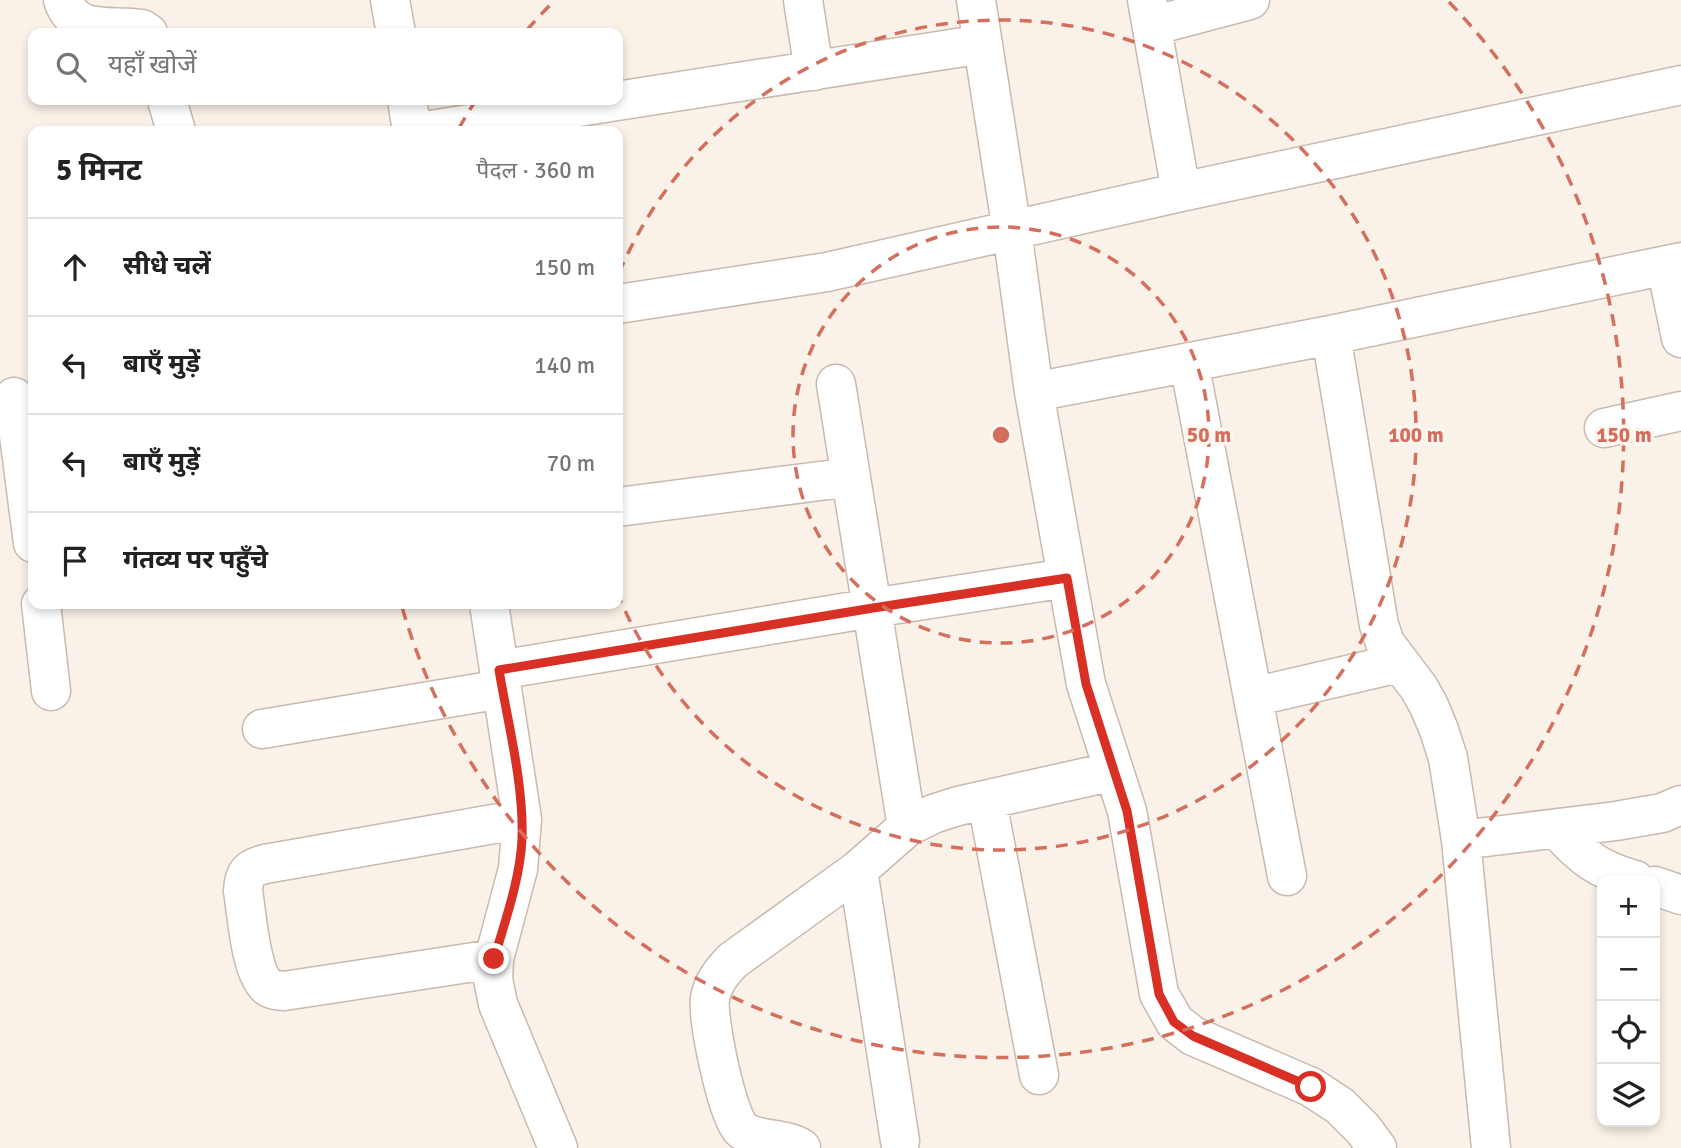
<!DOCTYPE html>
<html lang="hi">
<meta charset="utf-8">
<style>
body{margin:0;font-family:Signika,"Noto Sans Devanagari",sans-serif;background:#f6f6f6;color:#222}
.controls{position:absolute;right:21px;bottom:21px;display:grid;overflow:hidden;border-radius:14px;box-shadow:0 4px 10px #0003}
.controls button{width:63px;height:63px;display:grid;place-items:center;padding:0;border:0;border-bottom:2px solid #e0e0e0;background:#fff;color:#222;font:35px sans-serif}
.stop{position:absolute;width:21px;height:21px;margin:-16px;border:5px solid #d93025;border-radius:50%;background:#fff}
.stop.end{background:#d93025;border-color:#fff;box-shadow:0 2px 7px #0008}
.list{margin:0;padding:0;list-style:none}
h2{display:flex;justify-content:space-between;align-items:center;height:91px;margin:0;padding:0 28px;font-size:30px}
h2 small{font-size:23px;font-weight:400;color:#767676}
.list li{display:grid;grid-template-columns:46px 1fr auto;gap:21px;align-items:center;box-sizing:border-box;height:98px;padding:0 28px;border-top:2px solid #e0e0e0}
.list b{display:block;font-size:26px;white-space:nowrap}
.list em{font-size:23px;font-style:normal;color:#767676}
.icon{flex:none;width:38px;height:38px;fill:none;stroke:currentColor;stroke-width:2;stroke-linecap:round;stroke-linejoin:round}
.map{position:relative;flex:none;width:1681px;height:1148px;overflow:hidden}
.search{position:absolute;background:#fff;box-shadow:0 4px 10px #0003;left:28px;top:28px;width:595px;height:77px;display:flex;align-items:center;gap:18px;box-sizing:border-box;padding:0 24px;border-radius:14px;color:#767676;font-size:26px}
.panel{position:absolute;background:#fff;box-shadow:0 4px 10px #0003;left:28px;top:126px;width:595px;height:483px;border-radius:14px}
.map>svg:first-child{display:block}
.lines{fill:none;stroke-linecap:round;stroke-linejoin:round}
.minor-casing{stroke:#cab9af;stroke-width:41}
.minor{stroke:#fff;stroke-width:38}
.route{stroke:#d93025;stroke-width:9}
.ring{fill:none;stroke:#d46f5d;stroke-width:3.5;stroke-dasharray:12 9}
.centre{fill:#d46f5d;stroke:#fdf6ee;stroke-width:3.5}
.ring-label{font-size:21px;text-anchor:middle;font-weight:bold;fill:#d46f5d;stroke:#fdf6ee;stroke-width:7;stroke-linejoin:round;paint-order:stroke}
</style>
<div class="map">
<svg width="1681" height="1148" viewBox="0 0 1681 1148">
<rect width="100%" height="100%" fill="#faf2e8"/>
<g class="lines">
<defs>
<path id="minor" d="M 63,0 C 75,36 111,24 142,29 L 148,33
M 390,0 L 396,33
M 803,0 L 814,71
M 976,0 L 1012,231 L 1034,392 L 1086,684 L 1127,811 L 1159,994 L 1175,1022 L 1193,1036 L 1311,1087 L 1340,1106 L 1363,1129 L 1377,1148
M 1147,0 L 1181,192
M 1152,26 L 1250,0
M 167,100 L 176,131
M 407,100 L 412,131
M 424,131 L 983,44
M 1666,265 L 1681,338
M 618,304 L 827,272 L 1181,192 L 1681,85
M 1331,335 L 1379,625 L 1385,643 L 1419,688 L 1429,706 L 1439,730 L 1448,758 L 1461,840 L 1491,1148
M 1189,362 L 1287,876
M 836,384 L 907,827
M 1034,392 L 1331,335 L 1681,262
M 14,397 L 33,543
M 1604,428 L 1681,411
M 618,507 L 851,477
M 41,604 L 51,691
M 489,604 L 522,819 L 518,869 L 494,959 L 493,979 L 498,1004 L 558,1148
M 499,670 L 872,608 L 1067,578
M 1253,697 L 1399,663
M 262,729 L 502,689
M 987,801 L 1039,1075
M 1558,830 C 1583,858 1599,870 1635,880
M 1461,840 L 1616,821 L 1662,813 L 1681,805
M 858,870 L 900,1141
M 1655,886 L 1681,895
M 494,959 L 284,991 C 277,990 273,991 268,987 C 250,972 247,914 243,891 C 244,874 248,868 265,864 L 522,819
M 801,1148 C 783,1137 755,1142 741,1129 C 727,1116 707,1018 710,998 C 713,982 722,972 732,961 L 858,870 L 907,827 L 933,814 L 958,806 L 1114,771"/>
</defs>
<use href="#minor" class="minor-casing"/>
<use href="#minor" class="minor"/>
</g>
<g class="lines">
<path class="route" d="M 494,959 C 505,921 520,880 522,839 C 524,785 508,724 499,670 L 873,608 L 1067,578 L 1086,684 L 1127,811 L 1159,994 L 1174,1022 L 1193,1036 L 1311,1087"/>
</g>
<g class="ring">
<circle cx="1001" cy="435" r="208"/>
<path d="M619 273A415 415 0 1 1 619 597"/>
<path d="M459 128A623 623 0 0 1 476 100M527 30A623 623 0 0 1 553 2M1449 2A623 623 0 1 1 402 607"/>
</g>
<circle cx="1001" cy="435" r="10" class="centre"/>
<g class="ring-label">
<text x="1209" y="442">50 m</text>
<text x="1416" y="442">100 m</text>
<text x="1624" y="442">150 m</text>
</g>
</svg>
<div class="controls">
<button>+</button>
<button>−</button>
<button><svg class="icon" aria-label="locate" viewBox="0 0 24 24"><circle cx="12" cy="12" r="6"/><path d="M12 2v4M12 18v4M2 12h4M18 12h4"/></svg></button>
<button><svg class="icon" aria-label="layers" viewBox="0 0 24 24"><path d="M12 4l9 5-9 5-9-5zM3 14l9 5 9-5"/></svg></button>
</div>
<div class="stop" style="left:1311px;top:1087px"></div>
<div class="stop end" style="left:494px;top:959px"></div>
<div class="search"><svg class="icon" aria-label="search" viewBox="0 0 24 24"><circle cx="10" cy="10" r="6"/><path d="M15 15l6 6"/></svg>यहाँ खोजें</div>
<section class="panel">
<h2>5 मिनट<small>पैदल · 360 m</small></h2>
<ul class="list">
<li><svg class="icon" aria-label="ahead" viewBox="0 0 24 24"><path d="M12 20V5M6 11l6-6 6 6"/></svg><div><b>सीधे चलें</b></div><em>150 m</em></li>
<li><svg class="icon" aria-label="left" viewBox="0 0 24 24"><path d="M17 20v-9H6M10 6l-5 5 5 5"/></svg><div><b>बाएँ मुड़ें</b></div><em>140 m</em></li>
<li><svg class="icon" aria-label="left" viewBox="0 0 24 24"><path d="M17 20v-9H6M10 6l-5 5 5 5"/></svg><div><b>बाएँ मुड़ें</b></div><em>70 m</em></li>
<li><svg class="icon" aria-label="arrive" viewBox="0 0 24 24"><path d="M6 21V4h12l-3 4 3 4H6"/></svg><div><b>गंतव्य पर पहुँचे</b></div></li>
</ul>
</section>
</div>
